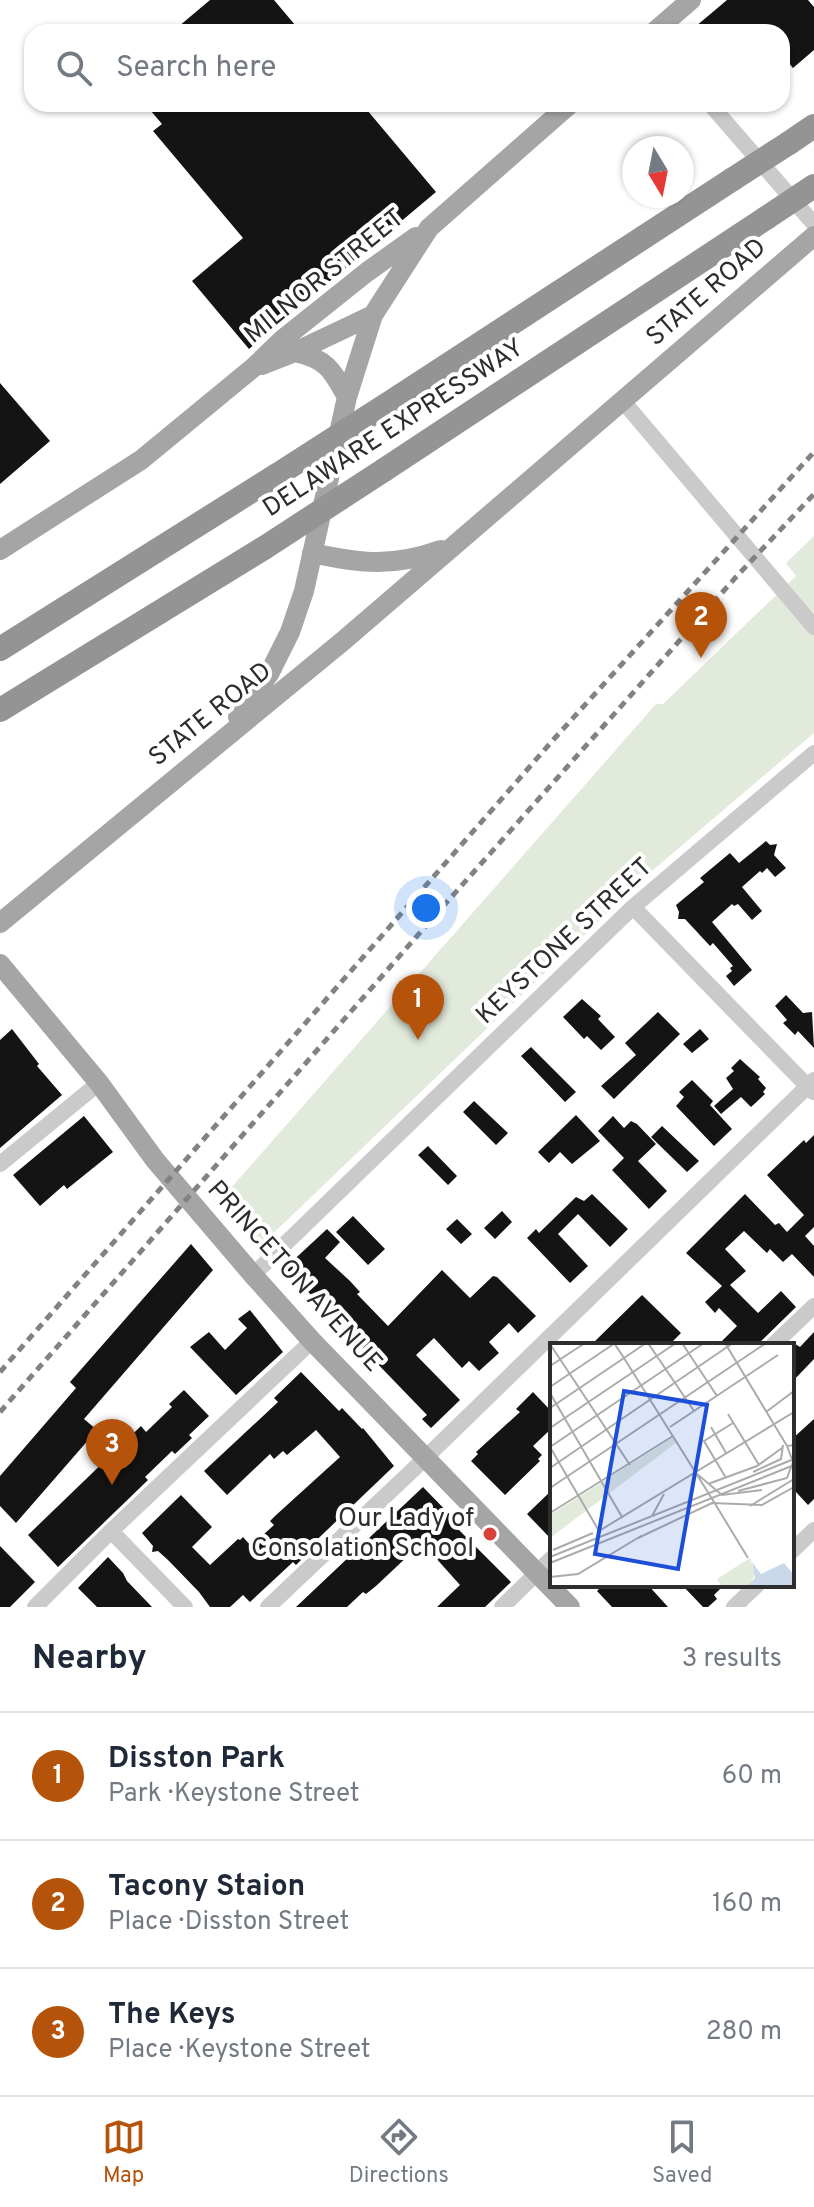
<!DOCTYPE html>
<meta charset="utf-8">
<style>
body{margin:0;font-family:Overpass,sans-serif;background:#f2f2f3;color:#1f2937}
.compass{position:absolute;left:622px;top:136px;width:72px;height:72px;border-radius:50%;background:#fff;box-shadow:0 2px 6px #0004;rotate:170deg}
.you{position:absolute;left:426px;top:908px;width:28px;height:28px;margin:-20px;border:6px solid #fff;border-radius:50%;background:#1a73e8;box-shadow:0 0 0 12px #1a73e833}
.badge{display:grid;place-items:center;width:52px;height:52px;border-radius:50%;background:#b45309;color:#fff;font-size:26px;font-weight:700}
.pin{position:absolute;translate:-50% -66px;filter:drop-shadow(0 2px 4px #0008)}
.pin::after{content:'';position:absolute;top:42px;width:28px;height:24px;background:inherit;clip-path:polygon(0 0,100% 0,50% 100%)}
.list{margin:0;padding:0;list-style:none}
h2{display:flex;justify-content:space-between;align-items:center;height:104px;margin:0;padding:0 32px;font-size:34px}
h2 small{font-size:26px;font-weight:400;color:#747a83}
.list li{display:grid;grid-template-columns:52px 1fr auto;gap:24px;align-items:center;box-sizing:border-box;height:128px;padding:0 32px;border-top:2px solid #e0e1e3}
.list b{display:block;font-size:30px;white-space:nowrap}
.list p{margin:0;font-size:26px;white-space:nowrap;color:#747a83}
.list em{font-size:26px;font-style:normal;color:#747a83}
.icon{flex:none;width:44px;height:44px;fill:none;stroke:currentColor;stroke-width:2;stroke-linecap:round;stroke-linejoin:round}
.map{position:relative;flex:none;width:814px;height:1607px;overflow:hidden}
.search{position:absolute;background:#fff;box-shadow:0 2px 6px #0004;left:24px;right:24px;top:24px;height:88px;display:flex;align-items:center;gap:20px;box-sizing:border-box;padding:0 28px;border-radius:24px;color:#747a83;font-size:30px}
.sheet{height:488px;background:#fff}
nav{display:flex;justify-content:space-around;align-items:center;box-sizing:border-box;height:112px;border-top:2px solid #e0e1e3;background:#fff;font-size:22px;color:#747a83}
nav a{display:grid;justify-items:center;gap:4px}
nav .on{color:#b45309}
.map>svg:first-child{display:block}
.green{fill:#e2eadc}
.building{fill:#141414}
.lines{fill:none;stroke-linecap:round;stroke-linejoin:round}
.minor{stroke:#cacaca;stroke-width:16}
.major{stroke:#a5a5a5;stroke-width:20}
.highway{stroke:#949494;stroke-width:24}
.rail{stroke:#828282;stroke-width:5;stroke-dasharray:8 6;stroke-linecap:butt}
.highway-bridge{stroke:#949494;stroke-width:24}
.poi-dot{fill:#da413a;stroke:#fff;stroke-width:3}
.labels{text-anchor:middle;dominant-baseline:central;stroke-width:8;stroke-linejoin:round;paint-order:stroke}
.street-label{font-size:26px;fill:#2d2d2d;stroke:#fff}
.poi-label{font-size:26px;fill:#2d2d2d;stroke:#fff;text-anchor:end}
.inset-road{fill:none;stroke:#ababab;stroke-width:2}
.view{fill:#1d4ed8;fill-opacity:0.15;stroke:#1d4ed8;stroke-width:4}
.inset-edge{fill:none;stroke:#2d2d2d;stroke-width:4}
</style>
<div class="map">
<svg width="814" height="1607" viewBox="0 0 814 1607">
<rect width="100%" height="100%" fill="#fff"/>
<path class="green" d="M 814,536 L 814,733 L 646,876 L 258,1248 L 217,1204 L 656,704 L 663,704 L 796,576 L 786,563 Z"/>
<path class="building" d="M 210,0 L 274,0 L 301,32 L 172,32 Z
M 727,0 L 808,0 L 814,7 L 814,50 L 793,68 L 782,55 L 782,32 L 689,32 Z
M 145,104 L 362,104 L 436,192 L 249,349 L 192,281 L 243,238 L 153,131 L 162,124 Z
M 0,383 L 50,441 L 0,484 Z
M 766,841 L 770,845 L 777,844 L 774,855 L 786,868 L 775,877 L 767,868 L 762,873 L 760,871 L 742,887 L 762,911 L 752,920 L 738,904 L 734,906 L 732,904 L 712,922 L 752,970 L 734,986 L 726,976 L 732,971 L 730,968 L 733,966 L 713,943 L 710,946 L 685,919 L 678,919 L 679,912 L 676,905 L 704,882 L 700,878 L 730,853 L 739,863 Z
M 786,995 L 803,1013 L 812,1012 L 814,1048 L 798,1031 L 795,1035 L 783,1023 L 787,1020 L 775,1006 Z
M 582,999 L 601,1016 L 598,1019 L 615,1037 L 601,1050 L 587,1036 L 584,1039 L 563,1017 Z
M 658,1012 L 680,1034 L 614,1099 L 601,1086 L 636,1055 L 625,1043 Z
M 12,1029 L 39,1064 L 37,1066 L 62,1095 L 0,1148 L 0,1040 Z
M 700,1029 L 709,1039 L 692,1053 L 683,1044 Z
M 531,1047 L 576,1092 L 565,1102 L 521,1056 Z
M 740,1059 L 760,1077 L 758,1079 L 766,1088 L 763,1092 L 765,1094 L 751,1107 L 741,1097 L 721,1114 L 714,1106 L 733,1089 L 726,1078 L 734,1071 L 731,1068 Z
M 692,1080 L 713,1101 L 710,1105 L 732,1129 L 714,1146 L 676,1106 L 684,1097 L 679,1092 Z
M 474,1101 L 508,1133 L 496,1145 L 463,1112 Z
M 576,1115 L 600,1141 L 572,1164 L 560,1152 L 549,1163 L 538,1152 Z
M 84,1116 L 113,1152 L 67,1189 L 64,1185 L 40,1206 L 13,1175 Z
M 613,1116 L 624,1128 L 631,1121 L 637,1124 L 656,1144 L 638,1161 L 667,1191 L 649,1209 L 612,1170 L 624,1158 L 598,1131 Z
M 662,1126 L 699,1161 L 687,1172 L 651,1137 Z
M 814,1135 L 814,1227 L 805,1236 L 814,1246 L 814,1277 L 792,1254 L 783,1262 L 770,1249 L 767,1253 L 744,1231 L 725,1249 L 746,1271 L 730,1285 L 758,1313 L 781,1291 L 796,1307 L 757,1345 L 718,1345 L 737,1326 L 719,1308 L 715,1313 L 705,1302 L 722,1286 L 686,1253 L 745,1194 L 775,1225 L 779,1223 L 787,1232 L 804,1215 L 767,1175 L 804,1140 L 806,1143 Z
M 428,1146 L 457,1176 L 448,1185 L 418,1155 Z
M 592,1194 L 628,1229 L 610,1247 L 578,1214 L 558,1234 L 588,1266 L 570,1283 L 527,1238 L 536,1229 L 539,1233 L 576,1197 L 584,1201 Z
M 502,1211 L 512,1222 L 495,1239 L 484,1228 Z
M 353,1216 L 385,1249 L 368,1265 L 336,1232 Z
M 457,1219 L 472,1234 L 461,1244 L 446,1229 Z
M 327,1229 L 340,1242 L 325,1258 L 350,1281 L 360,1292 L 357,1294 L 388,1326 L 442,1270 L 470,1298 L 493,1276 L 497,1277 L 536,1316 L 518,1333 L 509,1323 L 489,1342 L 499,1353 L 479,1371 L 469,1361 L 462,1368 L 434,1338 L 416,1355 L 460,1400 L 431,1428 L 422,1419 L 427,1415 L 285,1268 Z
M 191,1244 L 213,1270 L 84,1419 L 97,1430 L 16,1523 L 0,1506 L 0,1476 L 76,1388 L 70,1382 Z
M 642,1295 L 681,1333 L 669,1345 L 591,1345 Z
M 250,1310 L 283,1352 L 236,1395 L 190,1347 L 209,1332 L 225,1350 L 247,1328 L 238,1319 Z
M 814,1332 L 814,1359 L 792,1382 L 792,1342 L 800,1347 Z
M 301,1372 L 339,1411 L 342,1408 L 362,1429 L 363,1428 L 394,1466 L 302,1554 L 304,1557 L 296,1565 L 293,1562 L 250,1602 L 243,1595 L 230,1607 L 210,1607 L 199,1592 L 168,1560 L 158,1551 L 152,1552 L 153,1546 L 142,1533 L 181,1495 L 212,1527 L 192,1547 L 210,1565 L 238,1539 L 240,1540 L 243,1537 L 251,1546 L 274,1525 L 270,1521 L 275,1516 L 340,1457 L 316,1430 L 287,1455 L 283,1451 L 274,1459 L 270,1454 L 227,1495 L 204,1471 L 278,1402 L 274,1398 Z
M 184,1390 L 209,1416 L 189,1435 L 192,1438 L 175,1454 L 172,1451 L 145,1477 L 148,1480 L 58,1567 L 28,1535 L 141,1426 L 146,1432 L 172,1407 L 169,1404 Z
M 533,1392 L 552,1412 L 552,1428 L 533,1446 L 542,1455 L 538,1459 L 540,1461 L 505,1495 L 471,1461 L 478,1454 L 476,1452 L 520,1412 L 516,1409 Z
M 814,1419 L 814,1499 L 808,1505 L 796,1492 L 792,1493 L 792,1439 Z
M 423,1487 L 457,1522 L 459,1526 L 457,1528 L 511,1582 L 485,1607 L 437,1607 L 460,1585 L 426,1547 L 414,1558 L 410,1554 L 376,1586 L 366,1594 L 363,1592 L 347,1607 L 296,1607 Z
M 552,1490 L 552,1540 L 527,1514 Z
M 0,1546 L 35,1582 L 10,1607 L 0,1607 Z
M 108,1557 L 123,1573 L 127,1581 L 152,1607 L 97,1607 L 78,1588 Z
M 603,1585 L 648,1585 L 668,1607 L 612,1607 L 597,1591 Z
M 682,1585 L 724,1585 L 714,1595 L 717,1599 L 708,1607 L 703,1607 Z"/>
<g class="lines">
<path class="minor" d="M 710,104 L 814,224
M 622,400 L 814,627
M 633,907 L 813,1092
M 0,1164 L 99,1083
M 253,1275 L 633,907 L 814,753
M 773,1345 L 814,1306
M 111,1531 L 185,1607
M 792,1551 L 814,1530
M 35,1607 L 111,1531 L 312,1341
M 268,1607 L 418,1465 L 814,1080
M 502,1607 L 552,1558
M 734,1607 L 757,1585"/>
<path class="major" d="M 654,32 L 691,0
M 295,352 C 327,359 332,370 347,397
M 262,365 L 295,352 L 373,315
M 0,550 L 141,460 L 254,367 L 283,339 L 367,272 L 416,237
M 312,553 C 362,564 393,567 441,550
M 238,717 L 269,674 L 290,632 L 304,591 L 347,397 L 373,315 L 429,228 L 570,104
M 0,923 L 343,641 L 814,236
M 0,964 L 99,1083 L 155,1160 L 253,1275 L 312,1341 L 570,1607"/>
<path class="highway" d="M 789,143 L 814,126
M 400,396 L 733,179
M 384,470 L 766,218
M 0,649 L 277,475
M 0,710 L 264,548"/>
<path class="rail" d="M 0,1372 L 554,739 L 814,452
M 0,1412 L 439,911 L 736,577 L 814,494"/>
<path class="highway-bridge" d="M 733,179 L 789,143
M 766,218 L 814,186
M 277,475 L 400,396
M 264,548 L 384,470"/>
</g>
<circle class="poi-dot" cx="490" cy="1534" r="8"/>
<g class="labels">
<g class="street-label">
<text transform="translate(325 277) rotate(-39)">MILNOR STREET</text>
<text transform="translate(707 293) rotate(-41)">STATE ROAD</text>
<text transform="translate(394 429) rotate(-33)">DELAWARE EXPRESSWAY</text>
<text transform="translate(211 715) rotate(-39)">STATE ROAD</text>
<text transform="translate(565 942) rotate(-43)">KEYSTONE STREET</text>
<text transform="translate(294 1277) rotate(48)">PRINCETON AVENUE</text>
</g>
<g class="poi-label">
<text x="474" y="1519">Our Lady of<tspan x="474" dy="30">Consolation School</tspan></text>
</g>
</g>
<g transform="translate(550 1343)">
<rect width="244" height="244" fill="#fff"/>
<path d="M 124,94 L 127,99 L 0,195 L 0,172 ZM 200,215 L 205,231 L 200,242 L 172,244 L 167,236 Z" fill="#e2eadc"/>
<path d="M 202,219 L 211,231 L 234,220 L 244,232 L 244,244 L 196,244 L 205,235 Z" fill="#c9d9e9"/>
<path class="inset-road" d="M 96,0 L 74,15 L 164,159M 98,0 L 144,68M 132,0 L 167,53M 175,0 L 237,103 L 244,102M 0,1 L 80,122M 0,23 L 35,0M 0,44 L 65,0M 0,50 L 72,174M 0,65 L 74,15 L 64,0M 216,69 L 244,48M 178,71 L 209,122M 120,84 L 228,12M 161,84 L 176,110M 0,85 L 126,0M 0,104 L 154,0M 0,104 L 49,188M 0,125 L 183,0M 203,129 L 231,116 L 233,102M 147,131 L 172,152 L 212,147M 176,135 L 154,98 L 183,80M 158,141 L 207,123 L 232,105M 0,145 L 216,0M 188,148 L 237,135 L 243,119 L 237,103M 164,159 L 198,215M 200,163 L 244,136M 0,170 L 123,93M 102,173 L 114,151M 49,188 L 244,69M 88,195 L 162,160 L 212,162 L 244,144M 3,207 L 43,190M 0,214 L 244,116M 0,220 L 244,122M 0,234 L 28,231 L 91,193"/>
<path class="view" d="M 74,48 L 157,62 L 128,226 L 45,211 Z"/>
<rect width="244" height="244" class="inset-edge"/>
</g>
</svg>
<svg class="compass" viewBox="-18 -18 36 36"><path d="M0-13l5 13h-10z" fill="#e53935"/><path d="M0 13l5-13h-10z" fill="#747a83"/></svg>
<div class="you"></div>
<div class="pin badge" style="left:418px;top:1040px">1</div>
<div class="pin badge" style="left:701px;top:658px">2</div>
<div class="pin badge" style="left:112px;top:1485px">3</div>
<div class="search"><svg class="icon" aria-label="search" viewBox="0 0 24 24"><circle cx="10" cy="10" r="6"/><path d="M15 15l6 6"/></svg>Search here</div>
</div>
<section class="sheet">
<h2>Nearby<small>3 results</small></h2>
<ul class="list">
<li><span class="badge">1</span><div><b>Disston Park</b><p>Park · Keystone Street</p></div><em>60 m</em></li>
<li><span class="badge">2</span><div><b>Tacony Staion</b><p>Place · Disston Street</p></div><em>160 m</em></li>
<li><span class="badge">3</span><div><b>The Keys</b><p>Place · Keystone Street</p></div><em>280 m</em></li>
</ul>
</section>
<nav>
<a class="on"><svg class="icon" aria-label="map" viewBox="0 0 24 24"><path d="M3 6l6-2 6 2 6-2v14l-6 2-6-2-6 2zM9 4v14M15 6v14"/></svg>Map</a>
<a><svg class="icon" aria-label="directions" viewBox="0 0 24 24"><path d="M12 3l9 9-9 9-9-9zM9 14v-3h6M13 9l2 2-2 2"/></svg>Directions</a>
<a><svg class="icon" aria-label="saved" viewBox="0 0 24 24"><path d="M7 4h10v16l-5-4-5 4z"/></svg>Saved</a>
</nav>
